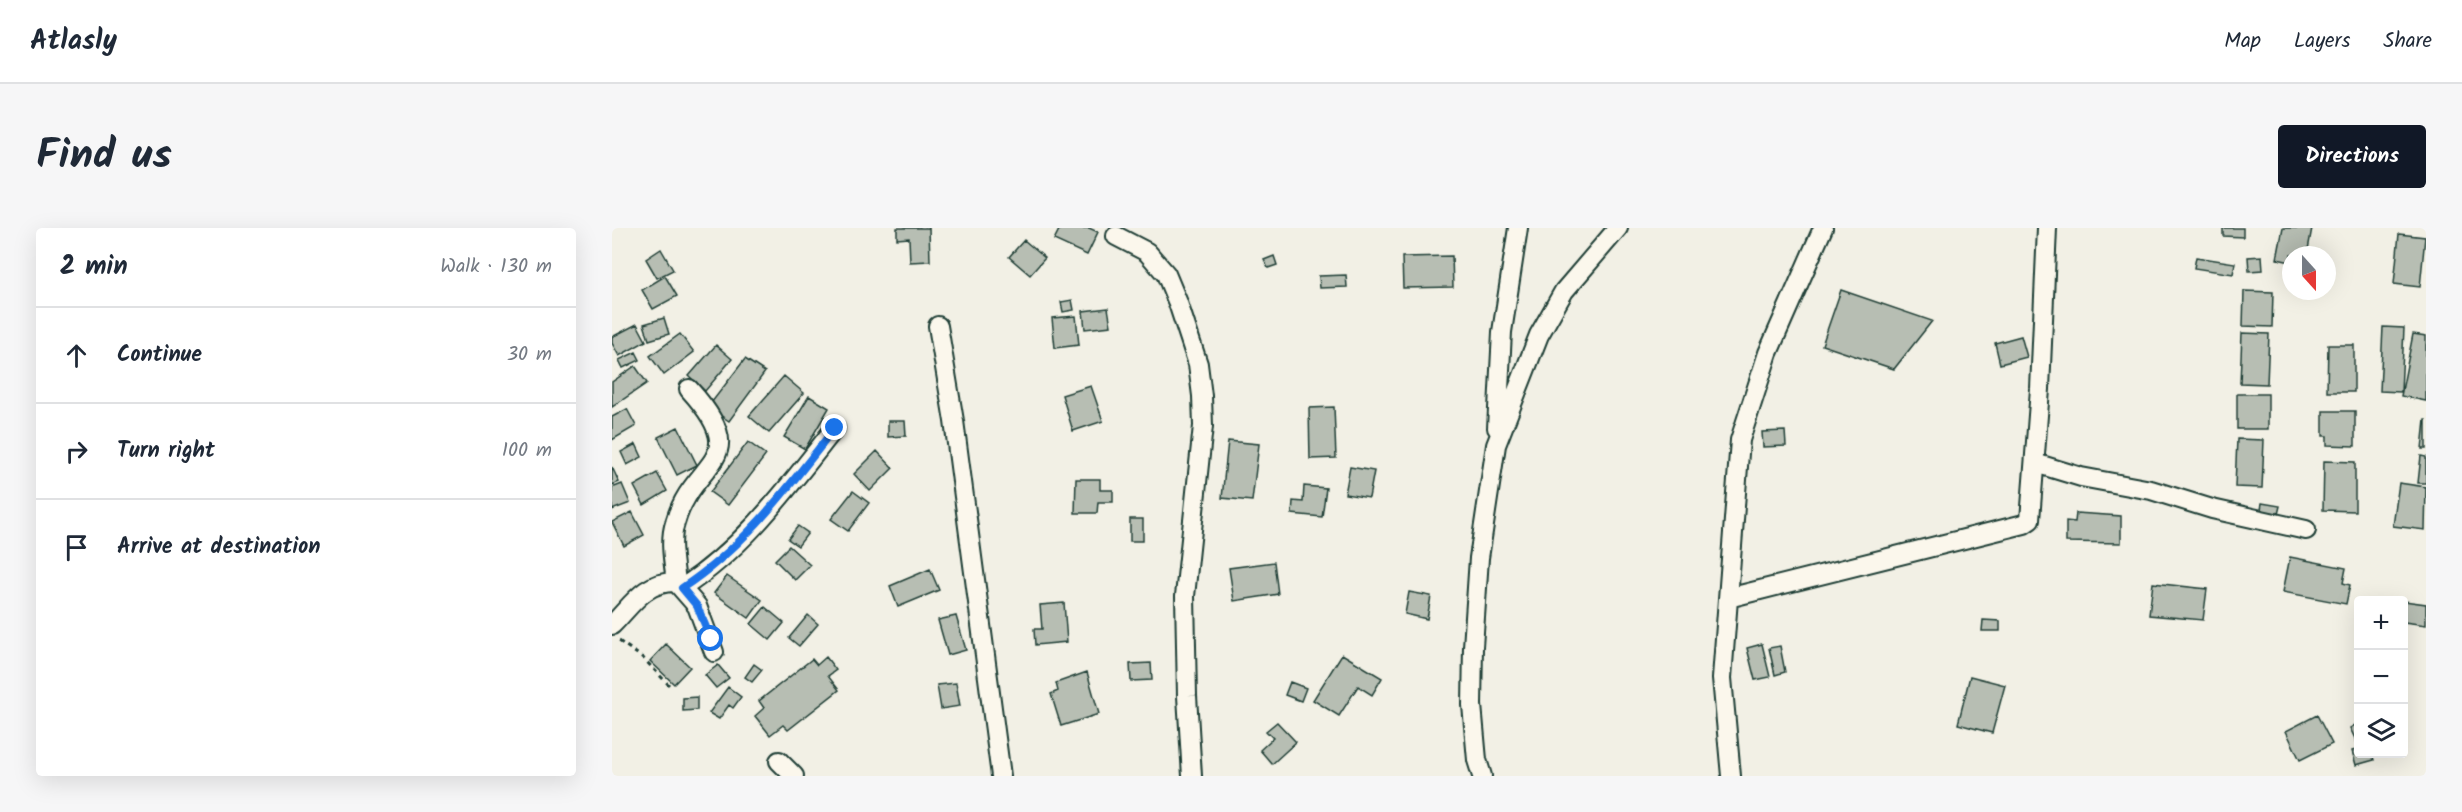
<!DOCTYPE html>
<meta charset="utf-8">
<style>
body{margin:0;font-family:Kalam,sans-serif;background:#f6f6f7;color:#1f2937}
.controls{position:absolute;right:18px;bottom:18px;display:grid;overflow:hidden;border-radius:6px;box-shadow:0 6px 24px #0002}
.controls button{width:54px;height:54px;display:grid;place-items:center;padding:0;border:0;border-bottom:2px solid #e0e1e3;background:#fff;color:#1f2937;font:30px sans-serif}
.compass{position:absolute;left:1670px;top:18px;width:54px;height:54px;border-radius:50%;background:#fff;box-shadow:0 6px 24px #0002;rotate:159deg}
.stop{position:absolute;width:18px;height:18px;margin:-14px;border:4px solid #1a73e8;border-radius:50%;background:#fff}
.stop.end{background:#1a73e8;border-color:#fff;box-shadow:0 2px 6px #0008}
.list{margin:0;padding:0;list-style:none}
h2{display:flex;justify-content:space-between;align-items:center;height:78px;margin:0;padding:0 24px;font-size:26px}
h2 small{font-size:20px;font-weight:400;color:#747a83}
.list li{display:grid;grid-template-columns:39px 1fr auto;gap:18px;align-items:center;box-sizing:border-box;height:96px;padding:0 24px;border-top:2px solid #e0e1e3}
.list b{display:block;font-size:22px;white-space:nowrap}
.list em{font-size:20px;font-style:normal;color:#747a83}
.icon{flex:none;width:33px;height:33px;fill:none;stroke:currentColor;stroke-width:2;stroke-linecap:round;stroke-linejoin:round}
.map{position:relative;flex:none;width:1814px;height:548px;overflow:hidden;border-radius:6px}
header{display:flex;align-items:center;gap:36px;box-sizing:border-box;height:84px;padding:0 30px;background:#fff;border-bottom:2px solid #e0e1e3}
header strong{font-size:28px}
nav{display:flex;gap:33px;margin-inline-start:auto;font-size:21px}
.intro{display:flex;align-items:center;justify-content:space-between;box-sizing:border-box;height:144px;padding:0 36px}
h1{margin:0;font-size:42px}
.button{padding:15px 27px;border-radius:6px;background:#111827;color:#fff;font-size:21px;font-weight:700}
main{display:flex;gap:36px;padding:0 36px}
aside{flex:1;background:#fff;border-radius:6px;box-shadow:0 6px 24px #0002}
.map>svg:first-child{display:block}
.building{fill:#b7beb3;stroke:#1f3d34;stroke-width:1.5}
.lines{fill:none;stroke-linecap:round;stroke-linejoin:round}
.minor-casing{stroke:#1f3d34;stroke-width:22}
.path{stroke:#1f3d34;stroke-width:3;stroke-dasharray:4.5 4.5;stroke-linecap:butt}
.minor{stroke:#fbf7ec;stroke-width:18}
.route{stroke:#1a73e8;stroke-width:8}
</style>
<header>
<strong>Atlasly</strong>
<nav><a>Map</a><a>Layers</a><a>Share</a></nav>
</header>
<div class="intro"><h1>Find us</h1><a class="button">Directions</a></div>
<main>
<aside>
<h2>2 min<small>Walk · 130 m</small></h2>
<ul class="list">
<li><svg class="icon" aria-label="ahead" viewBox="0 0 24 24"><path d="M12 20V5M6 11l6-6 6 6"/></svg><div><b>Continue</b></div><em>30 m</em></li>
<li><svg class="icon" aria-label="right" viewBox="0 0 24 24"><path d="M7 20v-9h11M14 6l5 5-5 5"/></svg><div><b>Turn right</b></div><em>100 m</em></li>
<li><svg class="icon" aria-label="arrive" viewBox="0 0 24 24"><path d="M6 21V4h12l-3 4 3 4H6"/></svg><div><b>Arrive at destination</b></div></li>
</ul>
</aside>
<div class="map">
<svg width="1814" height="548" viewBox="0 0 1814 548">
<rect width="100%" height="100%" fill="#f2f0e5"/>
<filter id="ink" filterUnits="userSpaceOnUse"><feTurbulence type="fractalNoise" baseFrequency=".0167" numOctaves="2"/><feDisplacementMap in="SourceGraphic" scale="12" xChannelSelector="R" yChannelSelector="G"/><feConvolveMatrix kernelMatrix="1 2 1 2 8 2 1 2 1" color-interpolation-filters="sRGB"/></filter>
<g filter="url(#ink)">
<path class="building" d="M 285,0 L 317,0 L 318,33 L 298,34 L 297,10 L 285,11 Z
M 448,0 L 477,0 L 486,4 L 475,27 L 442,12 Z
M 1611,0 L 1631,0 L 1631,9 L 1611,8 Z
M 1671,0 L 1700,0 L 1695,27 L 1679,27 L 1679,34 L 1665,31 Z
M 1787,6 L 1813,9 L 1808,59 L 1782,56 Z
M 412,12 L 433,30 L 418,47 L 397,29 Z
M 49,21 L 61,42 L 45,50 L 34,31 Z
M 662,28 L 665,37 L 656,40 L 652,32 Z
M 840,28 L 841,59 L 791,60 L 790,29 Z
M 1650,28 L 1651,42 L 1637,43 L 1636,29 Z
M 1584,29 L 1623,35 L 1621,46 L 1582,40 Z
M 734,47 L 735,59 L 708,60 L 707,48 Z
M 53,48 L 65,68 L 41,81 L 30,62 Z
M 1229,62 L 1320,93 L 1282,141 L 1210,117 Z
M 1632,63 L 1661,64 L 1660,99 L 1631,98 Z
M 460,72 L 462,82 L 451,84 L 449,74 Z
M 496,80 L 499,98 L 473,101 L 471,83 Z
M 464,88 L 467,117 L 443,120 L 440,90 Z
M 52,90 L 57,106 L 37,112 L 32,96 Z
M 25,96 L 34,113 L 7,128 L 0,115 L 0,109 Z
M 1771,99 L 1792,100 L 1789,164 L 1768,163 Z
M 1630,105 L 1657,106 L 1655,156 L 1628,155 Z
M 68,106 L 82,124 L 52,147 L 38,128 Z
M 1801,106 L 1814,108 L 1814,173 L 1789,168 Z
M 1409,108 L 1415,129 L 1388,136 L 1383,115 Z
M 104,117 L 120,131 L 93,163 L 77,148 Z
M 1716,117 L 1742,117 L 1742,164 L 1715,164 Z
M 24,124 L 28,132 L 11,140 L 7,132 Z
M 133,131 L 153,144 L 117,193 L 96,179 Z
M 23,138 L 35,155 L 0,179 L 0,154 Z
M 172,148 L 192,165 L 157,205 L 137,188 Z
M 479,158 L 491,193 L 461,203 L 450,167 Z
M 1625,166 L 1656,166 L 1656,201 L 1625,201 Z
M 197,168 L 217,180 L 193,221 L 172,209 Z
M 722,179 L 724,230 L 698,231 L 697,180 Z
M 15,181 L 24,198 L 0,212 L 0,189 Z
M 1711,183 L 1743,183 L 1743,218 L 1715,217 L 1715,208 L 1711,208 Z
M 1813,192 L 1814,192 L 1814,221 L 1810,221 Z
M 276,193 L 293,193 L 294,208 L 276,209 Z
M 66,199 L 85,237 L 65,247 L 46,209 Z
M 1173,203 L 1174,218 L 1151,219 L 1150,204 Z
M 1625,211 L 1652,212 L 1650,260 L 1623,259 Z
M 616,213 L 647,216 L 640,273 L 610,270 Z
M 136,214 L 154,227 L 116,277 L 98,264 Z
M 24,216 L 30,229 L 15,237 L 9,224 Z
M 265,223 L 281,240 L 258,263 L 242,246 Z
M 1809,228 L 1814,229 L 1814,255 L 1806,255 Z
M 1712,233 L 1743,234 L 1743,283 L 1711,282 Z
M 0,239 L 7,254 L 0,257 Z
M 738,239 L 762,243 L 757,270 L 733,266 Z
M 45,245 L 55,263 L 32,277 L 22,258 Z
M 464,251 L 488,251 L 488,262 L 501,262 L 501,274 L 486,274 L 485,285 L 463,285 Z
M 1787,255 L 1814,259 L 1813,302 L 1781,298 Z
M 10,256 L 18,275 L 0,282 L 0,260 Z
M 692,258 L 714,260 L 710,289 L 680,286 L 681,273 L 691,274 Z
M 241,263 L 257,275 L 236,303 L 219,291 Z
M 1650,275 L 1668,278 L 1666,286 L 1649,282 Z
M 20,284 L 32,307 L 12,318 L 0,294 Z
M 1464,285 L 1509,288 L 1509,315 L 1454,314 L 1454,293 L 1463,294 Z
M 518,291 L 531,291 L 531,313 L 518,313 Z
M 186,298 L 196,305 L 186,318 L 176,311 Z
M 177,318 L 198,337 L 183,352 L 163,332 Z
M 1678,329 L 1734,340 L 1731,355 L 1738,357 L 1734,376 L 1671,364 Z
M 662,334 L 666,366 L 622,373 L 617,340 Z
M 318,341 L 327,362 L 286,379 L 278,358 Z
M 115,348 L 150,372 L 137,390 L 102,365 Z
M 1541,355 L 1595,361 L 1591,392 L 1537,387 Z
M 797,364 L 819,368 L 815,391 L 793,386 Z
M 1792,373 L 1814,376 L 1814,397 L 1792,394 Z
M 452,375 L 455,414 L 423,417 L 422,401 L 430,401 L 428,377 Z
M 153,379 L 172,395 L 158,412 L 139,396 Z
M 196,387 L 206,396 L 187,418 L 177,410 Z
M 344,388 L 354,422 L 336,427 L 326,392 Z
M 1371,392 L 1388,393 L 1388,403 L 1370,403 Z
M 54,416 L 78,439 L 62,456 L 38,433 Z
M 1150,416 L 1158,449 L 1143,452 L 1135,420 Z
M 1168,418 L 1173,444 L 1163,447 L 1157,420 Z
M 730,426 L 770,450 L 760,467 L 746,458 L 727,488 L 701,472 Z
M 214,429 L 224,442 L 216,448 L 227,462 L 176,502 L 171,497 L 158,507 L 143,488 L 152,480 L 147,473 L 200,431 L 205,437 Z
M 539,435 L 540,452 L 519,453 L 518,436 Z
M 142,436 L 150,442 L 140,454 L 133,449 Z
M 106,437 L 117,450 L 104,460 L 93,447 Z
M 475,444 L 487,486 L 449,498 L 439,466 L 446,463 L 444,455 Z
M 1358,448 L 1393,457 L 1380,505 L 1346,496 Z
M 678,454 L 694,460 L 689,473 L 673,467 Z
M 344,455 L 348,478 L 329,481 L 325,457 Z
M 116,459 L 129,469 L 121,480 L 117,477 L 107,491 L 97,485 Z
M 85,469 L 85,482 L 71,483 L 71,470 Z
M 1705,487 L 1720,516 L 1688,532 L 1674,503 Z
M 665,494 L 684,514 L 660,536 L 648,522 L 661,510 L 654,503 Z
M 1746,495 L 1746,517 L 1738,500 Z
M 1746,521 L 1746,526 L 1760,526 L 1762,532 L 1744,537 L 1740,523 Z"/>
<g class="lines">
<defs>
<path id="minor" d="M 504,8 L 535,24 L 554,46 L 566,75 L 586,136 L 590,168 L 591,198 L 573,368 L 575,468 L 580,548
M 326,98 L 342,193 L 389,548
M 885,200 L 890,104 L 906,0
M 1423,235 L 1469,249 L 1539,262 L 1600,281 L 1694,302
M 64,354 C 62,336 57,313 63,295 C 81,230 144,235 77,161
M 70,360 C 133,319 177,258 223,200
M 1116,370 L 1412,296 L 1418,292 L 1428,161 L 1435,0
M 0,397 C 20,377 33,353 64,354 L 85,378 L 102,424
M 167,533 L 182,548
M 870,548 L 865,532 L 860,477 L 861,419 L 867,330 L 884,217 L 927,107 L 952,63 L 1006,0
M 1119,548 L 1110,450 L 1128,212 L 1156,125 L 1211,0"/>
</defs>
<use href="#minor" class="minor-casing"/>
<path class="path" d="M 7,413 L 31,430 L 57,457"/>
<use href="#minor" class="minor"/>
</g>
</g>
<g class="lines" filter="url(#ink)">
<path class="route" d="M 99,411 L 85,378 L 70,360 C 133,319 177,258 223,200"/>
</g>
</svg>
<div class="controls">
<button>+</button>
<button>−</button>
<button><svg class="icon" aria-label="layers" viewBox="0 0 24 24"><path d="M12 4l9 5-9 5-9-5zM3 14l9 5 9-5"/></svg></button>
</div>
<svg class="compass" viewBox="-18 -18 36 36"><path d="M0-13l5 13h-10z" fill="#e53935"/><path d="M0 13l5-13h-10z" fill="#747a83"/></svg>
<div class="stop" style="left:99px;top:411px"></div>
<div class="stop end" style="left:223px;top:200px"></div>
</div>
</main>
